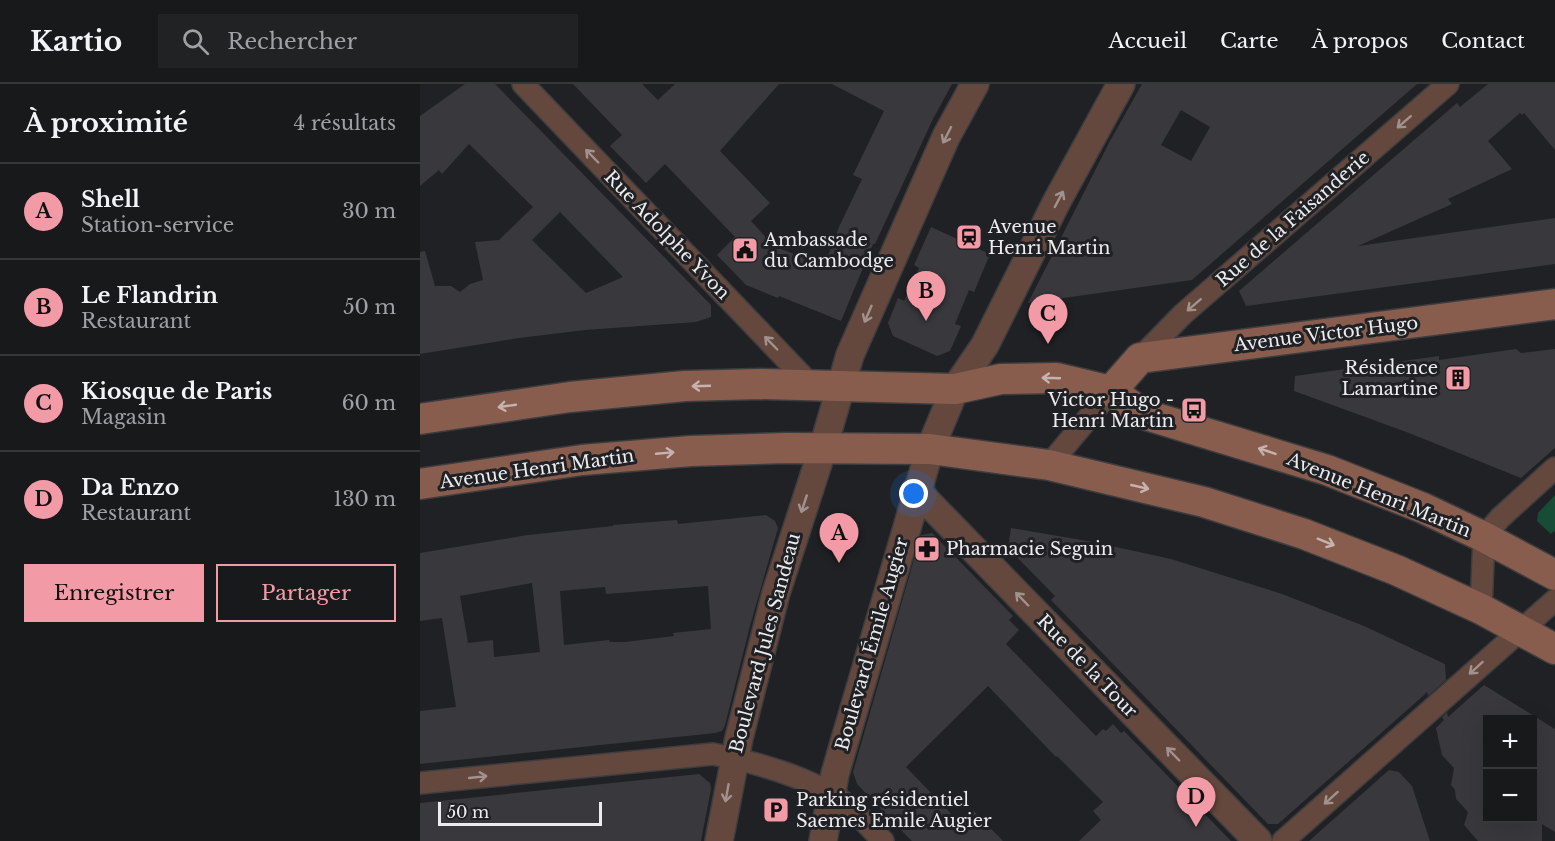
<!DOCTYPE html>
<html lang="fr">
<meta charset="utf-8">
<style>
body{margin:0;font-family:"Libre Baskerville",serif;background:#212224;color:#f1f3f6}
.controls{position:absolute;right:18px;bottom:18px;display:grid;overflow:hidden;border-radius:0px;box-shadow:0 6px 24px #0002}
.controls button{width:54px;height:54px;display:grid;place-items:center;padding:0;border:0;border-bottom:2px solid #36383a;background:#18191b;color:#f1f3f6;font:30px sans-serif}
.scale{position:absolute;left:18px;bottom:15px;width:164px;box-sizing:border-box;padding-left:6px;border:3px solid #ececef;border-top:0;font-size:16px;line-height:21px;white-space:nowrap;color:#ececef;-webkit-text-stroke:4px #202124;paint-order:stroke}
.you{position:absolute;left:494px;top:410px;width:21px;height:21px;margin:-15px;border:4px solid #fff;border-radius:50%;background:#1a73e8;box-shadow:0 0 0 9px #1a73e833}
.badge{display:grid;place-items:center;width:39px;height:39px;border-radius:50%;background:#f39aa7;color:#111;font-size:20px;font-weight:700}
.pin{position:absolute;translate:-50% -50px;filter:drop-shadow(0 2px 3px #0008)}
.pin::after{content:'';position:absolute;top:32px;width:21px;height:18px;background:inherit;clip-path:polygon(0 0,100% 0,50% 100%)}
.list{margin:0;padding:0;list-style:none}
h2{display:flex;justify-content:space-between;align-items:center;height:78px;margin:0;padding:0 24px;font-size:26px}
h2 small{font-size:20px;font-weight:400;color:#9fa0a3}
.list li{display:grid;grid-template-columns:39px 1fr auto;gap:18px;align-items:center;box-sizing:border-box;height:96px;padding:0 24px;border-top:2px solid #36383a}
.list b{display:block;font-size:22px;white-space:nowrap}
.list p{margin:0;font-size:20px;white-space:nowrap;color:#9fa0a3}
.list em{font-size:20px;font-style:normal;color:#9fa0a3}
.actions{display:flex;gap:12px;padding:18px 24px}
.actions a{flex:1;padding:14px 0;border:2px solid #f39aa7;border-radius:0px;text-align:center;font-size:21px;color:#f39aa7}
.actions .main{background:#f39aa7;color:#111}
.icon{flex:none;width:33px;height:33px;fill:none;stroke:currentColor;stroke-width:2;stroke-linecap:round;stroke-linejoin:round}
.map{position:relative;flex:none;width:1135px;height:757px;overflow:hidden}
header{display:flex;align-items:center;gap:36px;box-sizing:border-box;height:84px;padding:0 30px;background:#18191b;border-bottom:2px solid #36383a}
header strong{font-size:28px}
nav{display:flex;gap:33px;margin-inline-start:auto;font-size:21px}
.search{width:420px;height:54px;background:#212224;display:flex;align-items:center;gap:15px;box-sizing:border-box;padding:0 21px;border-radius:0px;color:#9fa0a3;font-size:22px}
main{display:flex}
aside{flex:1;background:#18191b}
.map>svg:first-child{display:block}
.green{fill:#174c37}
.building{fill:#39393d;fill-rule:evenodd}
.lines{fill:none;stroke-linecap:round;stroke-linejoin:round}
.minor-casing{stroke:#3d3d40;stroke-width:24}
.tertiary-casing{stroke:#3d3d40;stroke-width:30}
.secondary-casing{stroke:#3d3d40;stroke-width:33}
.minor{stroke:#64483e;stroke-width:21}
.tertiary{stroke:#64483e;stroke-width:27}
.secondary{stroke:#895d4d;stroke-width:30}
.oneway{stroke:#a1928e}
.oneway2{stroke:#c4b3ae}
.labels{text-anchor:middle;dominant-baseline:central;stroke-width:6;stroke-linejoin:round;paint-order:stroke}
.street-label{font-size:18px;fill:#ececef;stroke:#202124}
.poi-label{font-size:18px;fill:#ececef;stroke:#202124;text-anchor:start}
</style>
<header>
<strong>Kartio</strong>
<div class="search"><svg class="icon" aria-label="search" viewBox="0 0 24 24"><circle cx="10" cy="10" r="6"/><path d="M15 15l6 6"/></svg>Rechercher</div>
<nav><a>Accueil</a><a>Carte</a><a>À propos</a><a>Contact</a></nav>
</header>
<main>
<aside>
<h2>À proximité<small>4 résultats</small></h2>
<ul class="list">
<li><span class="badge">A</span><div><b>Shell</b><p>Station-service</p></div><em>30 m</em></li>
<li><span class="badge">B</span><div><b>Le Flandrin</b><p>Restaurant</p></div><em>50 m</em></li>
<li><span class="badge">C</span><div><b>Kiosque de Paris</b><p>Magasin</p></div><em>60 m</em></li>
<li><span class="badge">D</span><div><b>Da Enzo</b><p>Restaurant</p></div><em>130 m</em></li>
</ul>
<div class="actions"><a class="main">Enregistrer</a><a>Partager</a></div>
</aside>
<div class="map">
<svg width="1135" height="757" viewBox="0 0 1135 757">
<rect width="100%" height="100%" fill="#202124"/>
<path class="green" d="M 1135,411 L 1135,448 L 1134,447 L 1131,450 L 1117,437 L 1118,429 Z"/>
<path class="building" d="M 45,0 L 75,0 L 291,221 L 291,233 L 276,238 L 165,246 L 99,254 L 0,270 L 0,168 L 5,167 L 15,202 L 31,202 L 40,208 L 50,200 L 63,196 L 55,158 L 79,156 L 113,123 L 49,60 L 22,90 L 19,86 L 0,102 L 0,32 ZM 140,128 L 203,193 L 166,209 L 112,156 Z
M 153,0 L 222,0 L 238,16 L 255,0 L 359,0 L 300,67 L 350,119 L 331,137 L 354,162 L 404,182 L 419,143 L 442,95 L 433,91 L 464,27 L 412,0 L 532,0 L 512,37 L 455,160 L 453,160 L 421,237 L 359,212 L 358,214 L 326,201 L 297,171 L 315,153 L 245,80 L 226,99 L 190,62 L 202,51 Z
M 722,0 L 997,0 L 772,196 L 608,219 L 690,57 ZM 761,26 L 790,43 L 771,77 L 741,61 Z
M 1068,0 L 1135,0 L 1135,66 L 1104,29 L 1102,31 L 1100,29 L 1068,57 L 1092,85 L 1028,115 L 1032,120 L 938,162 L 1135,134 L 1135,180 L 826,222 L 819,207 L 1037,19 L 1040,23 Z
M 511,143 L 570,170 L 554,208 L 549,206 L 535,240 L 541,242 L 530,267 L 517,272 L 473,252 L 468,239 L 478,214 L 484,217 L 499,184 L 494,181 Z
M 1096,265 L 1101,269 L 1135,265 L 1135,364 L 1101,394 L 989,349 L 874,307 L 875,292 L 1019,272 L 1019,276 Z
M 346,431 L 355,437 L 358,444 L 330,542 L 305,641 L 302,647 L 295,649 L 0,680 L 0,627 L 36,623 L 22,534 L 0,537 L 0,469 L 108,451 L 193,442 L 193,441 L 257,436 L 258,440 ZM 112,499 L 120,568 L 74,573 L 73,556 L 48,559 L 40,512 ZM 288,502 L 291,545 L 253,549 L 254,552 L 205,558 L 190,558 L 189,556 L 144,561 L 140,507 L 185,503 L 186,510 Z
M 591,444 L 673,458 L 751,475 L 862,510 L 944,542 L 1025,580 L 1026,596 L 1008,612 L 1007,608 L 1003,612 L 858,740 L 848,740 L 631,516 L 635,512 L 588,464 Z
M 512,449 L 593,532 L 589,536 L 599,546 L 586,560 L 676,652 L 683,645 L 686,647 L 693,640 L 701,649 L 704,647 L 811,757 L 659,757 L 681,736 L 673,727 L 683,718 L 637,672 L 636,673 L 568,602 L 486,683 L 541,740 L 554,727 L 583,757 L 492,757 L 480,745 L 437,700 L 433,688 L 501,451 Z
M 1064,601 L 1135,645 L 1135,748 L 1122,740 L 1122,757 L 1058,757 L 1044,741 L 1048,728 L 1036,715 L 1035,706 L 1031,701 L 1034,684 L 1022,671 L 1016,644 L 1024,636 L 1022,633 L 1027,628 L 1028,633 ZM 1068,636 L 1113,636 L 1113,733 L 1115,735 L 1068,735 Z
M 969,686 L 979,688 L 992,702 L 1010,757 L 889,757 Z
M 279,690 L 290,699 L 291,705 L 281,757 L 0,757 L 0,719 Z"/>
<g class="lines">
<defs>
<path id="minor" d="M 103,0 L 391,301
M 720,274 L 763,230 L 1028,0
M 629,381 L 691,307
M 1061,525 L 1064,453 L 1080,434 L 1135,384
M 0,699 L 293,670 C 335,678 398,695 431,724 C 442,734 452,746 463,757
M 863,757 L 1135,516"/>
<path id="tertiary" d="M 496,406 L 838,757
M 299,757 L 319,654 L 356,509 L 403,364 L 430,271 L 526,53 L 555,0
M 403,757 L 415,690 L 510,365 L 535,305 L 565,261 L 637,117 L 701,0"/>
<path id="secondary" d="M 691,307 L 720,274 L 1135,220
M 0,335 L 150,313 L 265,302 L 339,300 L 535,305 L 581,295 L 637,294 L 691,307 L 723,330 L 907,386 L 1003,424 L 1064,453 L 1135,491
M 0,400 L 162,376 L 271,367 L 367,364 L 510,365 L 629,381 L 784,418 L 884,450 L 976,486 L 1061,525 L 1135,565"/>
</defs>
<use href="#minor" class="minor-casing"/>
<use href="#tertiary" class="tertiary-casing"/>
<use href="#secondary" class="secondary-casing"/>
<use href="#minor" class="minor"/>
<use href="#tertiary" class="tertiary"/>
<use href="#secondary" class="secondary"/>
</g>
<defs><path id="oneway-shaft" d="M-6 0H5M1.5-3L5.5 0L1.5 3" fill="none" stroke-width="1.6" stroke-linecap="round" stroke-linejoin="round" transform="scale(1.5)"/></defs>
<g class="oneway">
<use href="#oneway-shaft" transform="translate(984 38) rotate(139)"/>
<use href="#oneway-shaft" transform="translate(527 51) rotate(117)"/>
<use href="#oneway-shaft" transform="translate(172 72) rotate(-134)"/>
<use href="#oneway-shaft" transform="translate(639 115) rotate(-62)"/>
<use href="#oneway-shaft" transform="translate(774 221) rotate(139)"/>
<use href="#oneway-shaft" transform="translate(448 230) rotate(113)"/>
<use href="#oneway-shaft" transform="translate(351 259) rotate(-134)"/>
<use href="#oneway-shaft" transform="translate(384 420) rotate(108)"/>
<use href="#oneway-shaft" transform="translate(602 515) rotate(-134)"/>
<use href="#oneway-shaft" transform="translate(1056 584) rotate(138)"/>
<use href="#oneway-shaft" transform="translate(753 670) rotate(-134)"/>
<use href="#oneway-shaft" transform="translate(58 693) rotate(-6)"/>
<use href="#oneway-shaft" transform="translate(307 709) rotate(100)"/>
<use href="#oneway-shaft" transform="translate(911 714) rotate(138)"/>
</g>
<g class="oneway2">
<use href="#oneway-shaft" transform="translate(631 294) rotate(-178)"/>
<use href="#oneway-shaft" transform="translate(281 302) rotate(178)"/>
<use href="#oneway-shaft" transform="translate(87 322) rotate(172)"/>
<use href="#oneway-shaft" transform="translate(847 367) rotate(-162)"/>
<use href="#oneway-shaft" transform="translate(245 369) rotate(-5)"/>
<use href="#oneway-shaft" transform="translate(720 403) rotate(13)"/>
<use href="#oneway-shaft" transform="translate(906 458) rotate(22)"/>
</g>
<defs>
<symbol id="station-square" viewBox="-11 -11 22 22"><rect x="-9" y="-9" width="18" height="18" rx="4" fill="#f39aa7" stroke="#202124"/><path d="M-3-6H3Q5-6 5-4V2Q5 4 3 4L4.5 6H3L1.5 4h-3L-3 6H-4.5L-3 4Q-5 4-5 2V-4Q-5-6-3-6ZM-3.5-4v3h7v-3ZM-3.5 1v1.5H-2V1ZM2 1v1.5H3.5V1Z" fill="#111"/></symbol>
<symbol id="civic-square" viewBox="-11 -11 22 22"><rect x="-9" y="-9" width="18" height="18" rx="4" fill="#f39aa7" stroke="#202124"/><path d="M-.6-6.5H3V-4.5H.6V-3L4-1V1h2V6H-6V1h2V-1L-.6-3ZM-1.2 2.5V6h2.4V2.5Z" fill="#111"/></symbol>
<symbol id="building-square" viewBox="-11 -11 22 22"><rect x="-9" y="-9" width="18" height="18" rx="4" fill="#f39aa7" stroke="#202124"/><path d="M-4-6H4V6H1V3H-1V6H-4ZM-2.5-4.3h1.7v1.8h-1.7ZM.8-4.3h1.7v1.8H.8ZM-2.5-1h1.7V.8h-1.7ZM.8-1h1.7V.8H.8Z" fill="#111"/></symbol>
<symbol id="bus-square" viewBox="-11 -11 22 22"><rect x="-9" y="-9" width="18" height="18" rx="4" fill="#f39aa7" stroke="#202124"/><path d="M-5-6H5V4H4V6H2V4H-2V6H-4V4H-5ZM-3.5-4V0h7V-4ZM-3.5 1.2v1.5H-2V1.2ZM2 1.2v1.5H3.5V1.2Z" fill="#111"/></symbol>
<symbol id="pharmacy-square" viewBox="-11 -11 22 22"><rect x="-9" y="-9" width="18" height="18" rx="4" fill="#f39aa7" stroke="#202124"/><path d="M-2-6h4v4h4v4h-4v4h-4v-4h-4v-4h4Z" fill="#111"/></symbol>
<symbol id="parking-square" viewBox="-11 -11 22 22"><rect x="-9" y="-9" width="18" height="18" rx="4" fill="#f39aa7" stroke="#202124"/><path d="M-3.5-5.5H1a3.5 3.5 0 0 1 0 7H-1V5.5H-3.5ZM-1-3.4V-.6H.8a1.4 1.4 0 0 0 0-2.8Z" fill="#111"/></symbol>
</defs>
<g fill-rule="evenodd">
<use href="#station-square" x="534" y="138" width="30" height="30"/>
<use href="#civic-square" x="310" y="151" width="30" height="30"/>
<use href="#building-square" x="1023" y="279" width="30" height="30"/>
<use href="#bus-square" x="759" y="311" width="30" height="30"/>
<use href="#pharmacy-square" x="492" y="450" width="30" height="30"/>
<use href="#parking-square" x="341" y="711" width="30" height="30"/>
</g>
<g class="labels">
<g class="street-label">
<text transform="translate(873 135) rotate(-41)">Rue de la Faisanderie</text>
<text transform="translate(247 151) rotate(46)">Rue Adolphe Yvon</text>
<text transform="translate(906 250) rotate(-7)">Avenue Victor Hugo</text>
<text transform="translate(117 385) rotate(-8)">Avenue Henri Martin</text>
<text transform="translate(959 411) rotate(22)">Avenue Henri Martin</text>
<text transform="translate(345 559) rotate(-75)">Boulevard Jules Sandeau</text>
<text transform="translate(452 560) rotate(-74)">Boulevard Émile Augier</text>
<text transform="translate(667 582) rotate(46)">Rue de la Tour</text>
</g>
<g class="poi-label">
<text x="568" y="143">Avenue<tspan x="568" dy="21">Henri Martin</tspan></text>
<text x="344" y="156">Ambassade<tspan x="344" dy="21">du Cambodge</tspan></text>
<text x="1018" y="284" text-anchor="end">Résidence<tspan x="1018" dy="21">Lamartine</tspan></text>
<text x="754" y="316" text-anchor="end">Victor Hugo -<tspan x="754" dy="21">Henri Martin</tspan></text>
<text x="526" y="465">Pharmacie Seguin</text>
<text x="376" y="716">Parking résidentiel<tspan x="376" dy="21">Saemes Emile Augier</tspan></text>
</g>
</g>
</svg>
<div class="controls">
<button>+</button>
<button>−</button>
</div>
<div class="scale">50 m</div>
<div class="you"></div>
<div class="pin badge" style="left:419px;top:479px">A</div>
<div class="pin badge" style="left:506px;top:237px">B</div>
<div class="pin badge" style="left:628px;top:260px">C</div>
<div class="pin badge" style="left:776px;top:743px">D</div>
</div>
</main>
